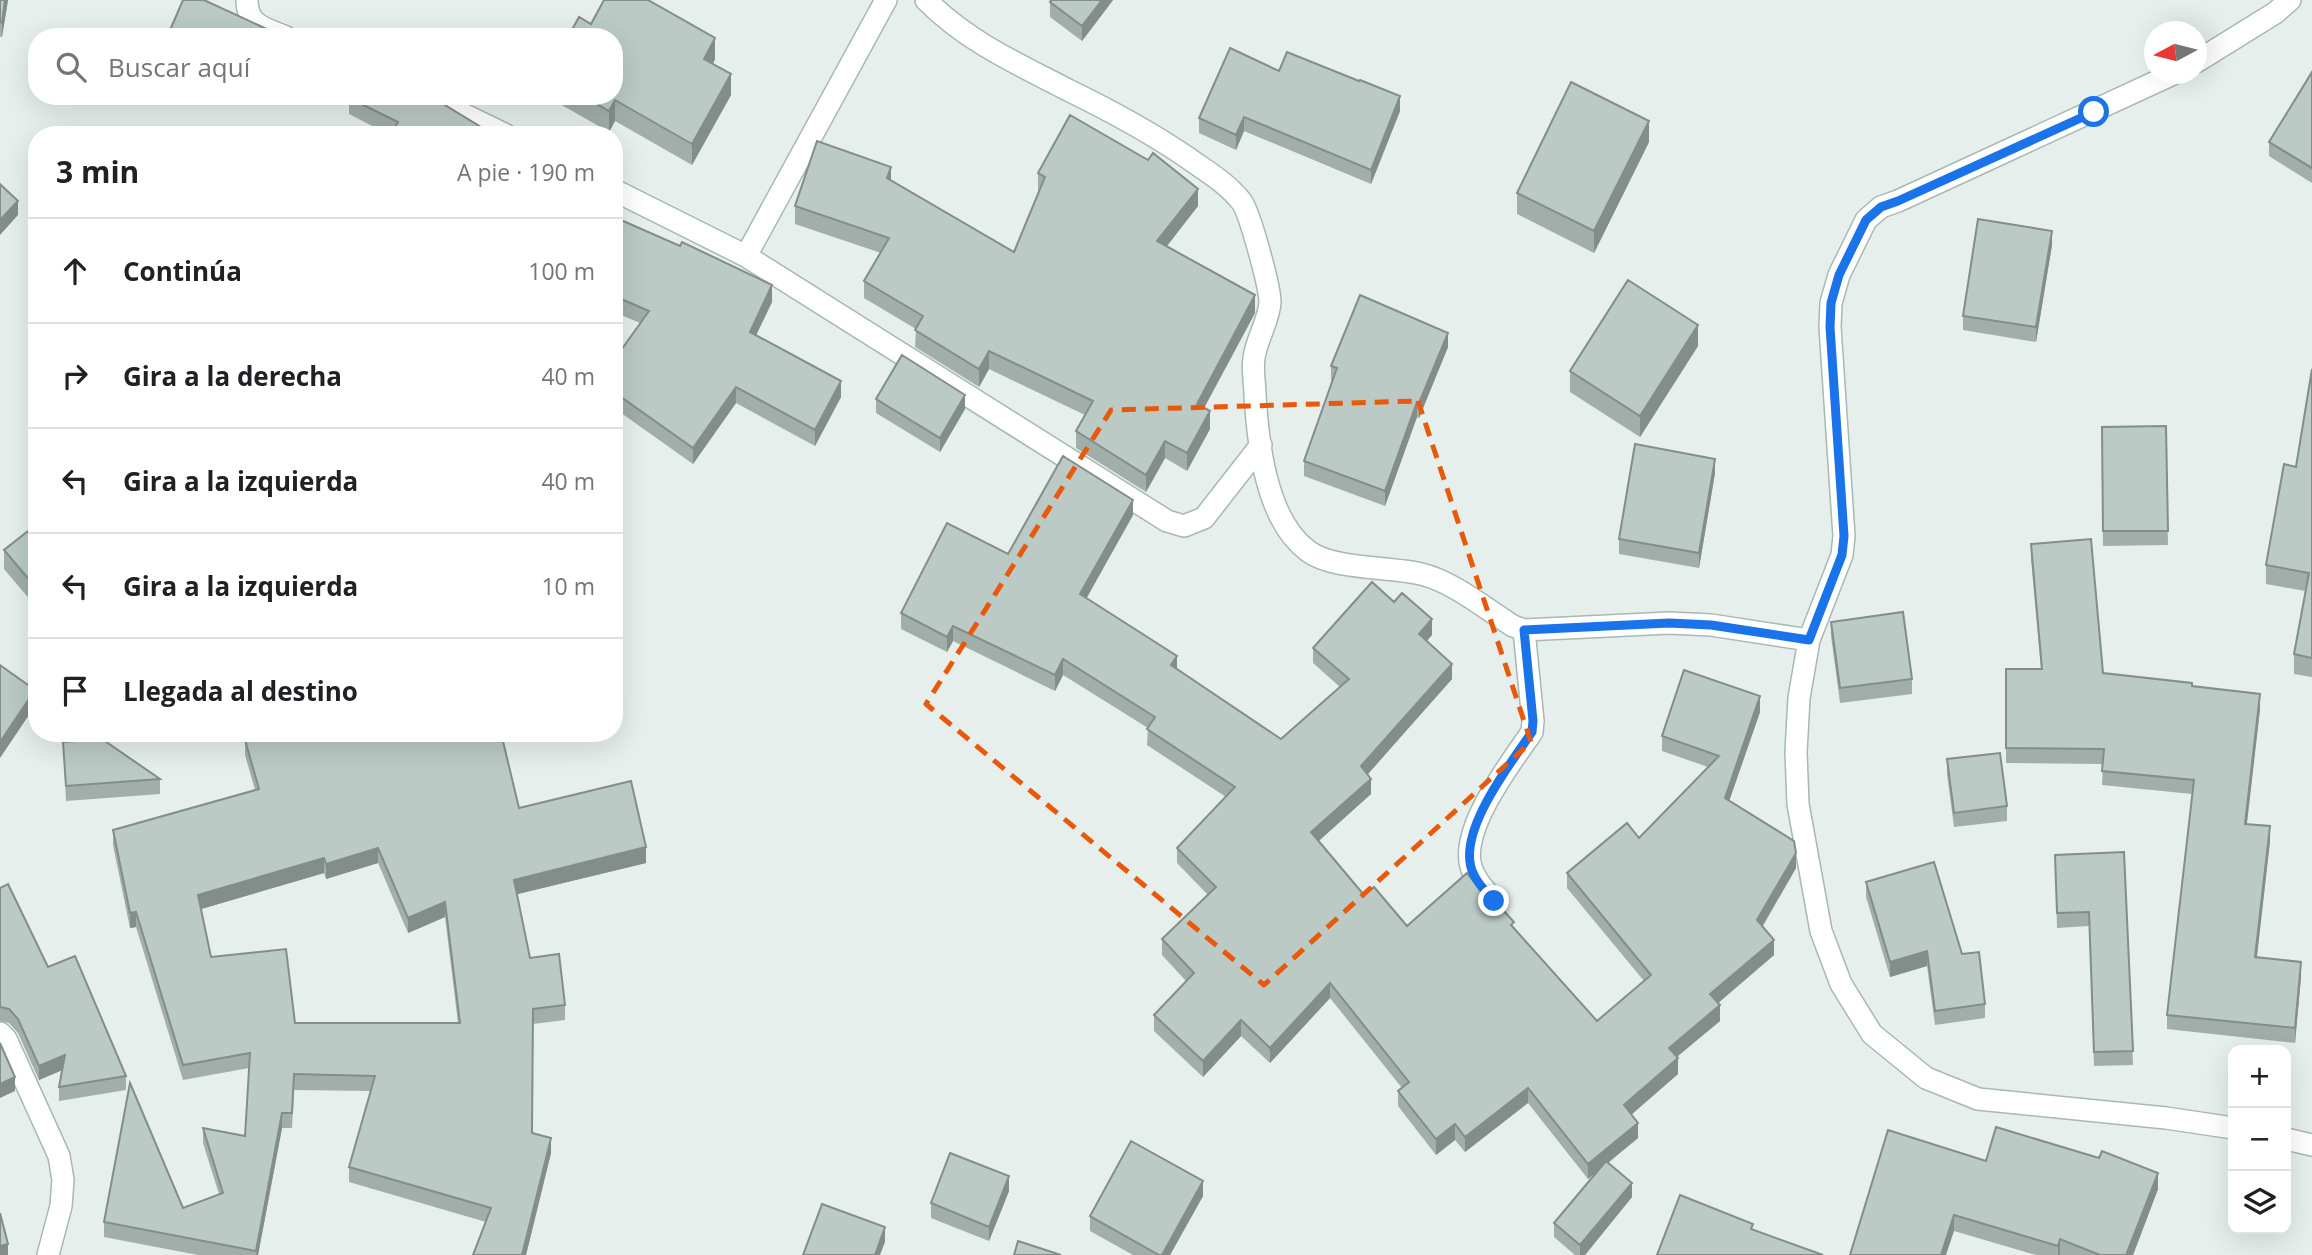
<!DOCTYPE html>
<html lang="es">
<meta charset="utf-8">
<style>
body{margin:0;font-family:"Open Sans",sans-serif;background:#f2f2f2;color:#202124}
.controls{position:absolute;right:21px;bottom:21px;display:grid;overflow:hidden;border-radius:14px;box-shadow:0 7px 28px #0002}
.controls button{width:63px;height:63px;display:grid;place-items:center;padding:0;border:0;border-bottom:2px solid #e0e0e0;background:#fff;color:#202124;font:35px sans-serif}
.compass{position:absolute;left:2144px;top:21px;width:63px;height:63px;border-radius:50%;background:#fff;box-shadow:0 7px 28px #0002;rotate:263deg}
.stop{position:absolute;width:21px;height:21px;margin:-16px;border:5px solid #1a73e8;border-radius:50%;background:#fff}
.stop.end{background:#1a73e8;border-color:#fff;box-shadow:0 2px 7px #0008}
.list{margin:0;padding:0;list-style:none}
h2{display:flex;justify-content:space-between;align-items:center;height:91px;margin:0;padding:0 28px;font-size:30px}
h2 small{font-size:23px;font-weight:400;color:#757577}
.list li{display:grid;grid-template-columns:46px 1fr auto;gap:21px;align-items:center;box-sizing:border-box;height:105px;padding:0 28px;border-top:2px solid #e0e0e0}
.list b{display:block;font-size:26px;white-space:nowrap}
.list em{font-size:23px;font-style:normal;color:#757577}
.icon{flex:none;width:38px;height:38px;fill:none;stroke:currentColor;stroke-width:2;stroke-linecap:round;stroke-linejoin:round}
.map{position:relative;flex:none;width:2312px;height:1255px;overflow:hidden}
.search{position:absolute;background:#fff;box-shadow:0 7px 28px #0002;left:28px;top:28px;width:595px;height:77px;display:flex;align-items:center;gap:18px;box-sizing:border-box;padding:0 24px;border-radius:28px;color:#757577;font-size:26px}
.panel{position:absolute;background:#fff;box-shadow:0 7px 28px #0002;left:28px;top:126px;width:595px;height:616px;border-radius:28px}
.map>svg:first-child{display:block}
.lines{fill:none;stroke-linecap:round;stroke-linejoin:round}
.street-casing{stroke:#a8b8b2;stroke-width:24}
.street{stroke:#fff;stroke-width:21}
.wall{fill:#a1aea9;fill-rule:evenodd}
.shaded-wall{fill:#838d89}
.building{fill:#bbcac4;stroke:#838d89;stroke-width:2;fill-rule:evenodd}
.route{stroke:#1a73e8;stroke-width:9}
.marked{fill:none;stroke:#e8590c;stroke-width:5;stroke-dasharray:14 9;stroke-linejoin:round}
</style>
<div class="map">
<svg width="2312" height="1255" viewBox="0 0 2312 1255">
<rect width="100%" height="100%" fill="#e6efeb"/>
<g class="lines">
<defs>
<path id="street" d="M 247,0 C 247,26 265,28 286,37
M 926,0 C 968,42 1016,63 1068,90 C 1109,110 1150,132 1188,158 C 1206,171 1227,183 1241,201 C 1250,212 1270,288 1270,302 C 1269,321 1256,340 1254,358 C 1252,370 1255,384 1255,395 C 1258,444 1266,520 1308,551 C 1333,570 1389,566 1421,574 C 1452,581 1486,609 1513,626 L 1524,630 L 1669,623 L 1711,625 L 1809,640
M 2196,62 L 2275,13 L 2290,0
M 2173,74 L 1898,201 L 1881,207 L 1866,220 L 1839,275 L 1831,303 L 1830,327 L 1844,536 L 1842,555 L 1809,640 L 1799,698 L 1796,752 L 1798,804 L 1821,931 L 1841,984 L 1872,1034 L 1926,1078 L 1978,1099 L 2166,1118 L 2233,1128
M 426,96 L 506,135
M 614,190 L 746,256 L 1167,521 L 1184,526 L 1204,518 L 1261,445
M 746,256 L 886,0
M 1494,901 C 1487,892 1478,884 1474,874 C 1453,836 1511,763 1532,732 L 1533,721 L 1524,630
M 0,1033 L 6,1039 L 59,1156 L 63,1180 L 61,1206 L 48,1255
M 2286,1139 L 2312,1145"/>
</defs>
<use href="#street" class="street-casing"/>
<use href="#street" class="street"/>
</g>
<path class="wall" d="M 0,0 L 8,0 L 2,37 L 0,37 Z
M 1113,0 L 1082,41 L 1050,17 L 1050,2 Z
M 591,24 L 715,59 L 713,64 L 731,95 L 692,165 L 615,121 L 609,132 L 546,96 L 614,96 Z
M 1279,71 L 1400,111 L 1371,184 L 1244,131 L 1236,150 L 1199,133 L 1199,118 Z
M 2312,72 L 2312,183 L 2269,156 L 2269,142 Z
M 349,98 L 494,135 L 390,135 L 349,114 Z
M 1649,142 L 1594,253 L 1517,214 L 1517,193 Z
M 1038,173 L 1198,206 L 1166,246 L 1255,313 L 1204,408 L 1210,429 L 1187,471 L 1165,458 L 1146,492 L 1076,448 L 1076,431 L 1085,415 L 989,369 L 979,387 L 915,347 L 916,329 L 864,298 L 864,281 L 881,253 L 795,224 L 795,206 L 891,180 L 1014,252 L 1039,191 L 1038,190 Z
M 614,217 L 772,302 L 756,335 L 841,397 L 815,446 L 736,403 L 693,464 L 614,408 L 614,360 L 640,323 L 614,312 Z
M 2052,245 L 2036,342 L 1963,330 L 1963,316 Z
M 1698,346 L 1640,437 L 1570,392 L 1570,371 Z
M 1448,347 L 1419,418 L 1417,417 L 1385,506 L 1304,476 L 1304,461 L 1332,381 L 1331,380 L 1331,366 Z
M 2312,369 L 2312,677 L 2294,674 L 2294,654 L 2305,591 L 2266,584 L 2266,565 L 2296,467 Z
M 876,399 L 965,409 L 940,452 L 876,413 Z
M 2166,426 L 2168,545 L 2103,546 L 2102,427 Z
M 1715,473 L 1699,568 L 1619,554 L 1619,539 Z
M 1133,515 L 1086,598 L 1177,669 L 1281,739 L 1340,687 L 1313,663 L 1313,648 L 1432,635 L 1426,641 L 1452,679 L 1367,774 L 1371,794 L 1318,841 L 1364,895 L 1407,926 L 1484,894 L 1597,1021 L 1644,981 L 1567,888 L 1567,873 L 1639,838 L 1708,767 L 1662,751 L 1662,736 L 1760,712 L 1729,801 L 1796,868 L 1763,926 L 1774,955 L 1718,1003 L 1720,1021 L 1677,1057 L 1678,1074 L 1632,1114 L 1638,1138 L 1608,1163 L 1632,1197 L 1585,1255 L 1575,1255 L 1554,1237 L 1554,1223 L 1596,1172 L 1588,1179 L 1528,1103 L 1465,1152 L 1455,1140 L 1436,1155 L 1398,1106 L 1398,1091 L 1402,1088 L 1330,998 L 1270,1063 L 1241,1036 L 1203,1077 L 1154,1031 L 1154,1015 L 1186,981 L 1162,955 L 1162,939 L 1208,895 L 1177,863 L 1177,848 L 1226,797 L 1147,745 L 1148,728 L 1063,675 L 1055,691 L 953,641 L 947,652 L 901,629 L 901,613 L 1008,554 Z
M 37,524 L 37,608 L 4,569 L 4,550 Z
M 2031,544 L 2103,673 L 2192,686 L 2260,709 L 2247,824 L 2270,841 L 2257,957 L 2301,977 L 2295,1043 L 2167,1029 L 2167,1015 L 2192,794 L 2102,785 L 2103,764 L 2006,763 L 2006,669 L 2041,669 L 2031,559 Z
M 1831,622 L 1912,679 L 1912,694 L 1840,703 L 1831,636 Z
M 245,740 L 519,808 L 646,863 L 517,894 L 530,958 L 565,1005 L 565,1020 L 533,1024 L 532,1133 L 551,1153 L 526,1255 L 473,1255 L 486,1222 L 349,1182 L 349,1167 L 371,1091 L 294,1090 L 292,1128 L 282,1128 L 258,1255 L 198,1255 L 104,1237 L 104,1222 L 183,1208 L 219,1194 L 203,1143 L 203,1128 L 245,1136 L 249,1068 L 183,1080 L 136,927 L 130,928 L 113,845 L 113,830 L 255,790 L 245,755 ZM 378,863 L 408,933 L 445,917 L 458,1023 L 295,1023 L 211,957 L 201,909 L 324,873 L 326,879 Z
M 63,742 L 160,779 L 160,794 L 66,801 Z
M 1947,759 L 2007,806 L 2007,821 L 1954,827 L 1947,774 Z
M 2124,852 L 2133,1065 L 2094,1066 L 2089,926 L 2057,928 L 2055,855 Z
M 1866,882 L 1962,954 L 1985,1004 L 1985,1018 L 1935,1025 L 1927,966 L 1890,977 L 1866,897 Z
M 0,888 L 48,967 L 126,1076 L 126,1090 L 59,1101 L 59,1087 L 62,1070 L 39,1080 L 18,1033 L 9,1023 L 0,1021 Z
M 1986,1161 L 2158,1189 L 2133,1255 L 2036,1255 L 1954,1231 L 1850,1255 Z
M 1009,1191 L 989,1241 L 931,1218 L 931,1203 Z
M 1203,1196 L 1170,1255 L 1133,1255 L 1090,1231 L 1090,1216 Z"/>
<path class="shaded-wall" d="M 5,0 L 8,0 L 2,37 L 2,23 Z
M 1102,0 L 1113,0 L 1082,41 L 1082,26 Z
M 715,38 L 715,59 L 704,80 L 704,59 Z
M 731,74 L 731,95 L 692,165 L 692,144 Z
M 1400,96 L 1400,111 L 1371,184 L 1371,170 Z
M 615,100 L 615,121 L 609,132 L 609,111 Z
M 1244,117 L 1244,131 L 1236,150 L 1236,135 Z
M 1649,121 L 1649,142 L 1594,253 L 1594,231 Z
M 891,167 L 891,185 L 887,178 Z
M 1198,189 L 1198,206 L 1157,259 L 1157,241 Z
M 18,201 L 18,215 L 0,235 L 0,220 Z
M 2052,231 L 2052,245 L 2036,342 L 2036,327 Z
M 772,285 L 772,302 L 750,348 L 750,332 Z
M 1255,295 L 1255,313 L 1197,421 L 1197,404 Z
M 1698,325 L 1698,346 L 1640,437 L 1640,416 Z
M 1448,333 L 1448,347 L 1419,418 L 1419,403 Z
M 989,351 L 989,369 L 979,387 L 979,369 Z
M 841,381 L 841,397 L 815,446 L 815,430 Z
M 736,387 L 736,403 L 693,464 L 693,448 Z
M 965,395 L 965,409 L 940,452 L 940,438 Z
M 1417,402 L 1417,417 L 1385,506 L 1385,491 Z
M 1210,411 L 1210,429 L 1187,471 L 1187,453 Z
M 1165,441 L 1165,458 L 1146,492 L 1146,475 Z
M 1715,459 L 1715,473 L 1699,568 L 1699,553 Z
M 1133,500 L 1133,515 L 1080,610 L 1080,594 Z
M 1432,619 L 1432,635 L 1419,650 L 1419,634 Z
M 953,626 L 953,641 L 947,652 L 947,637 Z
M 1177,656 L 1177,671 L 1171,665 Z
M 1063,659 L 1063,675 L 1055,691 L 1055,675 Z
M 1452,664 L 1452,679 L 1361,782 L 1361,766 Z
M 35,690 L 35,706 L 0,758 L 0,742 Z
M 2260,694 L 2260,709 L 2245,838 L 2245,824 Z
M 1760,696 L 1760,712 L 1725,813 L 1725,798 Z
M 1371,779 L 1371,794 L 1311,848 L 1311,832 Z
M 2270,826 L 2270,841 L 2255,972 L 2255,957 Z
M 646,847 L 646,863 L 514,895 L 514,880 Z
M 378,848 L 378,863 L 326,879 L 326,864 Z
M 1796,853 L 1796,868 L 1757,935 L 1757,920 Z
M 324,858 L 324,873 L 198,910 L 198,895 Z
M 445,902 L 445,917 L 408,933 L 408,918 Z
M 136,912 L 136,927 L 130,928 L 130,913 Z
M 1774,940 L 1774,955 L 1710,1010 L 1710,994 Z
M 1927,951 L 1927,966 L 1890,977 L 1890,962 Z
M 2301,962 L 2301,977 L 2295,1043 L 2295,1028 Z
M 1330,983 L 1330,998 L 1270,1063 L 1270,1048 Z
M 1720,1005 L 1720,1021 L 1669,1063 L 1669,1048 Z
M 1241,1020 L 1241,1036 L 1203,1077 L 1203,1061 Z
M 65,1055 L 65,1069 L 39,1080 L 39,1066 Z
M 1678,1058 L 1678,1074 L 1624,1121 L 1624,1105 Z
M 15,1077 L 15,1091 L 0,1098 L 0,1084 Z
M 1528,1088 L 1528,1103 L 1465,1152 L 1465,1137 Z
M 282,1113 L 282,1128 L 258,1255 L 256,1255 Z
M 1638,1123 L 1638,1138 L 1588,1179 L 1588,1164 Z
M 1455,1124 L 1455,1140 L 1436,1155 L 1436,1139 Z
M 551,1138 L 551,1153 L 526,1255 L 522,1255 Z
M 2158,1173 L 2158,1189 L 2133,1255 L 2126,1255 Z
M 1009,1176 L 1009,1191 L 989,1241 L 989,1227 Z
M 1203,1181 L 1203,1196 L 1170,1255 L 1162,1255 Z
M 1632,1183 L 1632,1197 L 1585,1255 L 1580,1255 L 1580,1245 Z
M 1954,1215 L 1954,1231 L 1946,1255 L 1941,1255 Z
M 885,1227 L 885,1242 L 880,1255 L 875,1255 Z
M 2060,1239 L 2060,1255 L 2058,1255 L 2058,1246 Z
M 8,1244 L 8,1255 L 0,1255 L 0,1246 Z"/>
<path class="building" d="M 0,0 L 5,0 L 2,23 L 0,22 Z
M 183,0 L 204,0 L 269,30 L 266,37 L 167,37 Z
M 604,0 L 648,0 L 715,38 L 704,59 L 731,74 L 692,144 L 615,100 L 609,111 L 583,96 L 614,96 L 614,37 L 568,37 L 579,17 L 591,24 Z
M 1051,0 L 1102,0 L 1082,26 L 1050,2 Z
M 1230,48 L 1279,71 L 1287,52 L 1359,81 L 1360,80 L 1400,96 L 1371,170 L 1244,117 L 1236,135 L 1199,118 Z
M 2312,72 L 2312,168 L 2269,142 Z
M 1571,82 L 1649,121 L 1594,231 L 1517,193 Z
M 350,96 L 430,96 L 494,135 L 391,135 L 398,122 L 349,98 Z
M 1070,115 L 1148,160 L 1153,153 L 1198,189 L 1157,241 L 1255,295 L 1197,404 L 1210,411 L 1187,453 L 1165,441 L 1146,475 L 1076,431 L 1093,401 L 989,351 L 979,369 L 915,330 L 923,316 L 864,281 L 889,238 L 795,206 L 817,141 L 891,167 L 887,178 L 1014,252 L 1045,177 L 1038,173 Z
M 0,184 L 18,201 L 0,220 Z
M 614,217 L 680,246 L 682,242 L 772,285 L 750,332 L 841,381 L 815,430 L 736,387 L 693,448 L 614,392 L 614,360 L 649,311 L 614,296 Z
M 1978,219 L 2052,231 L 2036,327 L 1963,316 Z
M 1628,280 L 1698,325 L 1640,416 L 1570,371 Z
M 1360,295 L 1448,333 L 1419,403 L 1417,402 L 1385,491 L 1304,461 L 1337,368 L 1331,366 Z
M 902,355 L 965,395 L 940,438 L 876,399 Z
M 2312,369 L 2312,658 L 2294,654 L 2309,573 L 2266,565 L 2284,464 L 2296,467 Z
M 2166,426 L 2168,531 L 2103,531 L 2102,427 Z
M 1635,444 L 1715,459 L 1699,553 L 1619,539 Z
M 1063,456 L 1133,500 L 1080,594 L 1177,656 L 1171,665 L 1281,739 L 1349,679 L 1313,648 L 1372,582 L 1394,602 L 1402,593 L 1432,619 L 1419,634 L 1452,664 L 1361,766 L 1371,779 L 1311,832 L 1364,895 L 1374,887 L 1407,926 L 1467,873 L 1484,894 L 1492,898 L 1514,922 L 1511,925 L 1597,1021 L 1651,975 L 1567,873 L 1627,823 L 1639,838 L 1719,756 L 1662,736 L 1684,670 L 1760,696 L 1725,798 L 1794,841 L 1796,853 L 1757,920 L 1774,940 L 1710,994 L 1720,1005 L 1669,1048 L 1678,1058 L 1624,1105 L 1638,1123 L 1588,1164 L 1528,1088 L 1465,1137 L 1455,1124 L 1436,1139 L 1398,1091 L 1409,1082 L 1330,983 L 1270,1048 L 1241,1020 L 1203,1061 L 1154,1015 L 1194,973 L 1162,939 L 1216,887 L 1177,848 L 1235,787 L 1147,729 L 1155,717 L 1063,659 L 1055,675 L 953,626 L 947,637 L 901,613 L 947,523 L 1008,554 Z
M 37,524 L 37,589 L 4,550 Z
M 2091,539 L 2103,673 L 2192,683 L 2192,686 L 2260,694 L 2245,824 L 2270,826 L 2255,957 L 2301,962 L 2295,1028 L 2167,1015 L 2194,780 L 2102,771 L 2104,749 L 2006,748 L 2006,669 L 2042,669 L 2031,544 Z
M 1903,612 L 1912,679 L 1840,688 L 1831,622 Z
M 0,665 L 35,690 L 0,742 Z
M 269,733 L 501,733 L 519,808 L 631,781 L 646,847 L 514,880 L 530,958 L 559,954 L 565,1005 L 533,1009 L 532,1133 L 551,1138 L 522,1255 L 473,1255 L 491,1208 L 349,1167 L 375,1076 L 294,1074 L 292,1113 L 282,1113 L 256,1251 L 104,1222 L 130,1083 L 183,1208 L 223,1193 L 203,1128 L 245,1136 L 250,1053 L 183,1065 L 136,912 L 130,913 L 113,830 L 259,789 L 245,740 ZM 378,848 L 408,918 L 445,902 L 460,1023 L 295,1023 L 286,949 L 211,957 L 198,895 L 324,858 L 326,864 Z
M 102,739 L 160,779 L 66,786 L 63,742 Z
M 2000,753 L 2007,806 L 1954,813 L 1947,759 Z
M 2124,852 L 2133,1051 L 2094,1052 L 2089,912 L 2057,913 L 2055,855 Z
M 1934,862 L 1962,954 L 1979,952 L 1985,1004 L 1935,1011 L 1927,951 L 1890,962 L 1866,882 Z
M 8,884 L 48,967 L 75,956 L 126,1076 L 59,1087 L 65,1055 L 39,1066 L 18,1019 L 9,1009 L 0,1007 L 0,888 Z
M 0,1043 L 15,1077 L 0,1084 Z
M 1996,1127 L 2099,1158 L 2102,1151 L 2158,1173 L 2126,1255 L 2100,1255 L 2060,1239 L 2058,1246 L 1954,1215 L 1941,1255 L 1850,1255 L 1888,1130 L 1986,1161 Z
M 1131,1141 L 1203,1181 L 1162,1255 L 1159,1255 L 1090,1216 Z
M 950,1153 L 1009,1176 L 989,1227 L 931,1203 Z
M 1606,1161 L 1632,1183 L 1580,1245 L 1554,1223 Z
M 1680,1195 L 1753,1224 L 1751,1229 L 1823,1255 L 1657,1255 Z
M 822,1204 L 885,1227 L 875,1255 L 803,1255 Z
M 0,1213 L 8,1244 L 0,1246 Z
M 1018,1241 L 1061,1255 L 1014,1255 Z"/>
<g class="lines">
<path class="route" d="M 1494,901 C 1487,893 1478,884 1474,875 C 1453,836 1511,763 1532,732 L 1533,721 L 1524,630 L 1669,623 L 1711,625 L 1809,640 L 1842,555 L 1844,536 L 1830,327 L 1831,303 L 1839,275 L 1866,220 L 1881,207 L 1898,201 L 2094,112"/>
</g>
<path class="marked" d="M 1418,401 L 1531,742 L 1264,985 L 926,704 L 1111,410 Z"/>
</svg>
<div class="controls">
<button>+</button>
<button>−</button>
<button><svg class="icon" aria-label="layers" viewBox="0 0 24 24"><path d="M12 4l9 5-9 5-9-5zM3 14l9 5 9-5"/></svg></button>
</div>
<svg class="compass" viewBox="-18 -18 36 36"><path d="M0-13l5 13h-10z" fill="#e53935"/><path d="M0 13l5-13h-10z" fill="#757577"/></svg>
<div class="stop" style="left:2094px;top:112px"></div>
<div class="stop end" style="left:1494px;top:901px"></div>
<div class="search"><svg class="icon" aria-label="search" viewBox="0 0 24 24"><circle cx="10" cy="10" r="6"/><path d="M15 15l6 6"/></svg>Buscar aquí</div>
<section class="panel">
<h2>3 min<small>A pie · 190 m</small></h2>
<ul class="list">
<li><svg class="icon" aria-label="ahead" viewBox="0 0 24 24"><path d="M12 20V5M6 11l6-6 6 6"/></svg><div><b>Continúa</b></div><em>100 m</em></li>
<li><svg class="icon" aria-label="right" viewBox="0 0 24 24"><path d="M7 20v-9h11M14 6l5 5-5 5"/></svg><div><b>Gira a la derecha</b></div><em>40 m</em></li>
<li><svg class="icon" aria-label="left" viewBox="0 0 24 24"><path d="M17 20v-9H6M10 6l-5 5 5 5"/></svg><div><b>Gira a la izquierda</b></div><em>40 m</em></li>
<li><svg class="icon" aria-label="left" viewBox="0 0 24 24"><path d="M17 20v-9H6M10 6l-5 5 5 5"/></svg><div><b>Gira a la izquierda</b></div><em>10 m</em></li>
<li><svg class="icon" aria-label="arrive" viewBox="0 0 24 24"><path d="M6 21V4h12l-3 4 3 4H6"/></svg><div><b>Llegada al destino</b></div></li>
</ul>
</section>
</div>
